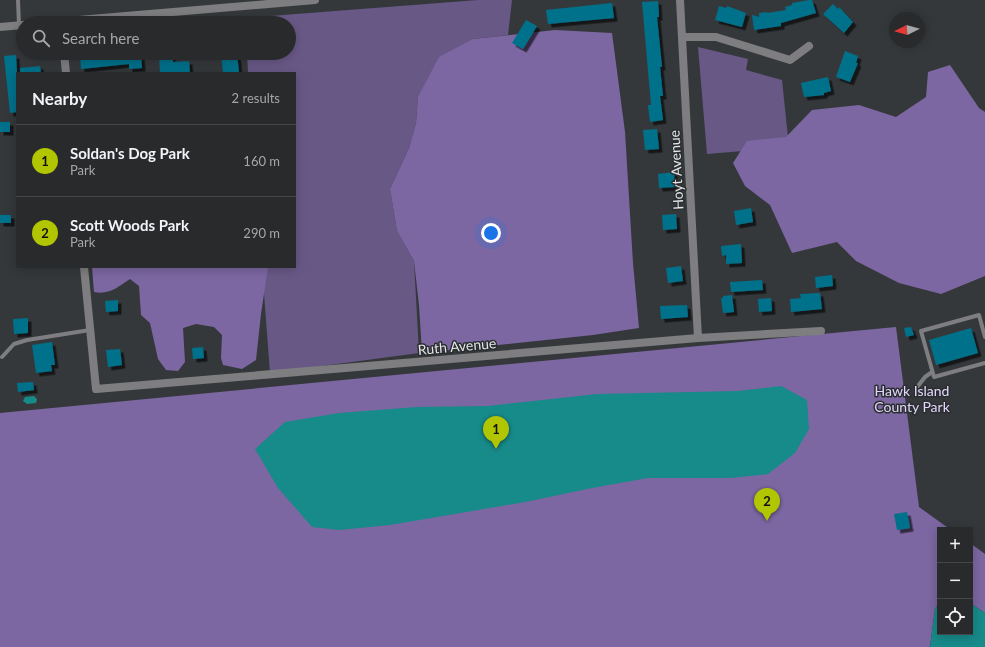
<!DOCTYPE html>
<meta charset="utf-8">
<style>
body{margin:0;font-family:Lato,sans-serif;background:#303234;color:#f1f3f6}
.controls{position:absolute;right:12px;bottom:12px;display:grid;overflow:hidden;border-radius:0px;box-shadow:0 2px 10px #0003}
.controls button{width:36px;height:36px;display:grid;place-items:center;padding:0;border:0;border-bottom:1px solid #444648;background:#282a2c;color:#f1f3f6;font:20px sans-serif}
.compass{position:absolute;left:889px;top:12px;width:36px;height:36px;border-radius:50%;background:#282a2c;box-shadow:0 2px 10px #0003;rotate:265deg}
.you{position:absolute;left:491px;top:233px;width:14px;height:14px;margin:-10px;border:3px solid #fff;border-radius:50%;background:#1a73e8;box-shadow:0 0 0 6px #1a73e833}
.badge{display:grid;place-items:center;width:26px;height:26px;border-radius:50%;background:#b1c500;color:#111;font-size:13px;font-weight:700}
.pin{position:absolute;translate:-50% -33px;filter:drop-shadow(0 1px 2px #0008)}
.pin::after{content:'';position:absolute;top:21px;width:14px;height:12px;background:inherit;clip-path:polygon(0 0,100% 0,50% 100%)}
.list{margin:0;padding:0;list-style:none}
h2{display:flex;justify-content:space-between;align-items:center;height:52px;margin:0;padding:0 16px;font-size:17px}
h2 small{font-size:13px;font-weight:400;color:#a5a7a9}
.list li{display:grid;grid-template-columns:26px 1fr auto;gap:12px;align-items:center;box-sizing:border-box;height:72px;padding:0 16px;border-top:1px solid #444648}
.list b{display:block;font-size:15px;white-space:nowrap}
.list p{margin:0;font-size:13px;white-space:nowrap;color:#a5a7a9}
.list em{font-size:13px;font-style:normal;color:#a5a7a9}
.icon{flex:none;width:22px;height:22px;fill:none;stroke:currentColor;stroke-width:2;stroke-linecap:round;stroke-linejoin:round}
.map{position:relative;flex:none;width:985px;height:647px;overflow:hidden}
.search{position:absolute;background:#282a2c;box-shadow:0 2px 10px #0003;left:16px;top:16px;width:280px;height:44px;display:flex;align-items:center;gap:10px;box-sizing:border-box;padding:0 14px;border-radius:22px;color:#a5a7a9;font-size:15px}
.panel{position:absolute;background:#282a2c;box-shadow:0 2px 10px #0003;left:16px;top:72px;width:280px;height:196px;border-radius:0px}
.map>svg:first-child{display:block}
.green{fill:#685886}
.forest{fill:#7c67a2}
.water{fill:#178a8a}
.building{fill:#00718b;filter:url(#shadow)}
.lines{fill:none;stroke-linecap:round;stroke-linejoin:round}
.service{stroke:#7e7e80;stroke-width:4}
.minor{stroke:#7e7e80;stroke-width:8}
.tertiary{stroke:#7e7e80;stroke-width:8}
.labels{text-anchor:middle;dominant-baseline:central;stroke-width:3;stroke-linejoin:round;paint-order:stroke}
.street-label{font-size:14px;fill:#e4e6e7;stroke:#2b2e30}
.park-label{font-size:14px;fill:#e2d7fb;stroke:#2b2e30}
</style>
<div class="map">
<svg width="985" height="647" viewBox="0 0 985 647">
<defs>
<filter id="shadow"><feDropShadow dx="3.5" dy="3.5" stdDeviation="0" flood-color="#0009"/></filter>
</defs>
<rect width="100%" height="100%" fill="#35383b"/>
<path class="green" d="M 478,0 L 512,0 L 508,35 L 473,39 L 418,97 L 416,123 L 409,148 L 390,189 L 397,231 L 414,261 L 419,353 L 270,373 L 262,267 L 295,267 L 295,73 L 248,73 L 247,53 L 289,53 L 289,23 L 244,23 L 244,18 Z
M 698,47 L 748,59 L 746,70 L 782,80 L 789,147 L 707,154 Z"/>
<path class="forest" d="M 555,30 L 612,33 L 625,132 L 633,263 L 639,328 L 593,335 L 422,353 L 419,305 L 414,261 L 397,231 L 390,189 L 409,148 L 416,123 L 418,97 L 439,57 L 473,39 Z
M 950,65 L 979,108 L 985,112 L 985,276 L 941,294 L 899,283 L 856,261 L 837,242 L 792,253 L 770,205 L 745,186 L 733,163 L 747,141 L 786,137 L 812,110 L 859,105 L 896,117 L 926,97 L 928,72 Z
M 92,267 L 268,267 L 261,314 L 256,360 L 242,369 L 223,365 L 221,358 L 222,335 L 214,327 L 196,324 L 183,328 L 185,362 L 178,371 L 166,370 L 158,359 L 150,323 L 141,315 L 139,286 L 130,279 C 118,287 109,295 94,292 Z
M 896,327 L 919,507 L 951,530 L 940,530 L 940,601 L 935,609 L 930,647 L 0,647 L 0,413 Z
M 970,543 L 985,554 L 985,613 L 973,605 L 970,601 Z"/>
<path class="water" d="M 781,386 L 807,400 L 809,429 L 795,453 L 768,474 L 731,478 L 648,478 L 592,488 L 525,502 L 390,525 L 339,530 L 312,527 L 278,488 L 255,449 L 285,422 L 339,413 L 417,407 L 488,406 L 597,394 L 738,391 Z
M 34,396 L 37,399 L 36,403 L 27,404 L 23,401 L 25,397 Z
M 940,601 L 940,632 L 970,632 L 970,601 L 973,605 L 985,613 L 985,647 L 930,647 L 935,609 Z"/>
<path class="building" d="M 809,0 L 812,0 L 816,13 L 781,23 L 781,26 L 754,30 L 752,15 L 759,17 L 759,13 L 767,12 L 767,13 L 786,10 L 785,7 L 792,5 L 792,3 Z
M 658,1 L 659,17 L 657,17 L 662,67 L 660,67 L 663,96 L 660,96 L 663,120 L 650,122 L 648,105 L 651,105 L 642,2 Z
M 612,3 L 614,18 L 548,24 L 546,10 Z
M 833,4 L 838,9 L 839,7 L 853,22 L 844,33 L 823,14 Z
M 719,6 L 726,8 L 727,6 L 746,13 L 742,27 L 715,20 Z
M 526,20 L 537,26 L 523,49 L 512,43 Z
M 845,51 L 858,56 L 856,63 L 858,63 L 850,82 L 836,77 Z
M 80,53 L 89,53 L 90,57 L 126,53 L 141,53 L 142,68 L 129,69 L 129,64 L 81,69 Z
M 159,53 L 172,53 L 173,62 L 189,61 L 190,73 L 160,73 Z
M 221,53 L 237,53 L 239,72 L 223,73 Z
M 16,55 L 17,73 L 17,112 L 10,113 L 4,56 Z
M 40,66 L 41,73 L 20,73 L 20,68 Z
M 828,77 L 831,91 L 824,93 L 824,95 L 804,97 L 801,83 Z
M 0,122 L 10,122 L 10,132 L 0,132 Z
M 657,129 L 659,149 L 645,150 L 643,130 Z
M 674,172 L 675,187 L 659,188 L 658,174 Z
M 751,208 L 753,222 L 736,225 L 734,211 Z
M 676,214 L 677,229 L 663,230 L 662,215 Z
M 0,215 L 11,215 L 11,223 L 0,223 Z
M 741,244 L 742,263 L 726,264 L 726,255 L 722,256 L 721,246 Z
M 681,266 L 683,281 L 668,283 L 666,268 Z
M 832,275 L 833,286 L 816,288 L 815,277 Z
M 762,280 L 763,290 L 731,292 L 730,282 Z
M 820,293 L 822,309 L 791,312 L 790,299 L 801,298 L 800,294 Z
M 732,295 L 734,312 L 723,313 L 721,298 L 723,298 L 723,296 Z
M 771,298 L 772,311 L 759,312 L 758,299 Z
M 118,300 L 118,311 L 106,312 L 105,301 Z
M 687,305 L 688,317 L 661,319 L 660,306 Z
M 28,318 L 28,333 L 14,334 L 13,319 Z
M 911,327 L 914,335 L 906,337 L 904,328 Z
M 971,328 L 978,353 L 936,365 L 929,340 Z
M 52,342 L 55,365 L 51,365 L 52,371 L 36,373 L 32,345 Z
M 203,347 L 204,358 L 193,359 L 192,348 Z
M 120,349 L 122,365 L 108,367 L 106,350 Z
M 33,382 L 34,390 L 18,392 L 17,383 Z
M 907,512 L 910,528 L 897,530 L 894,514 Z"/>
<g class="lines">
<path class="service" d="M 18,0 L 19,25
M 985,337 L 979,315 L 921,331 L 934,377 L 985,363
M 2,357 L 14,344 L 27,340 L 90,330
M 918,386 L 925,377 L 932,372"/>
<path class="minor" d="M 680,0 L 698,338
M 682,37 L 716,37 L 790,60 L 809,46
M 64,53 L 66,73
M 84,267 L 96,389 L 698,338 L 821,331"/>
<path class="tertiary" d="M 43,23 L 315,0
M 0,27 L 23,25"/>
</g>
<g class="labels">
<g class="street-label">
<text transform="translate(676 170) rotate(-93)">Hoyt Avenue</text>
<text transform="translate(457 346) rotate(-5)">Ruth Avenue</text>
</g>
<g class="park-label">
<text x="912" y="390">Hawk Island<tspan x="912" dy="16">County Park</tspan></text>
</g>
</g>
</svg>
<div class="controls">
<button>+</button>
<button>−</button>
<button><svg class="icon" aria-label="locate" viewBox="0 0 24 24"><circle cx="12" cy="12" r="6"/><path d="M12 2v4M12 18v4M2 12h4M18 12h4"/></svg></button>
</div>
<svg class="compass" viewBox="-18 -18 36 36"><path d="M0-13l5 13h-10z" fill="#e53935"/><path d="M0 13l5-13h-10z" fill="#a5a7a9"/></svg>
<div class="you"></div>
<div class="pin badge" style="left:496px;top:449px">1</div>
<div class="pin badge" style="left:767px;top:521px">2</div>
<div class="search"><svg class="icon" aria-label="search" viewBox="0 0 24 24"><circle cx="10" cy="10" r="6"/><path d="M15 15l6 6"/></svg>Search here</div>
<section class="panel">
<h2>Nearby<small>2 results</small></h2>
<ul class="list">
<li><span class="badge">1</span><div><b>Soldan's Dog Park</b><p>Park</p></div><em>160 m</em></li>
<li><span class="badge">2</span><div><b>Scott Woods Park</b><p>Park</p></div><em>290 m</em></li>
</ul>
</section>
</div>
